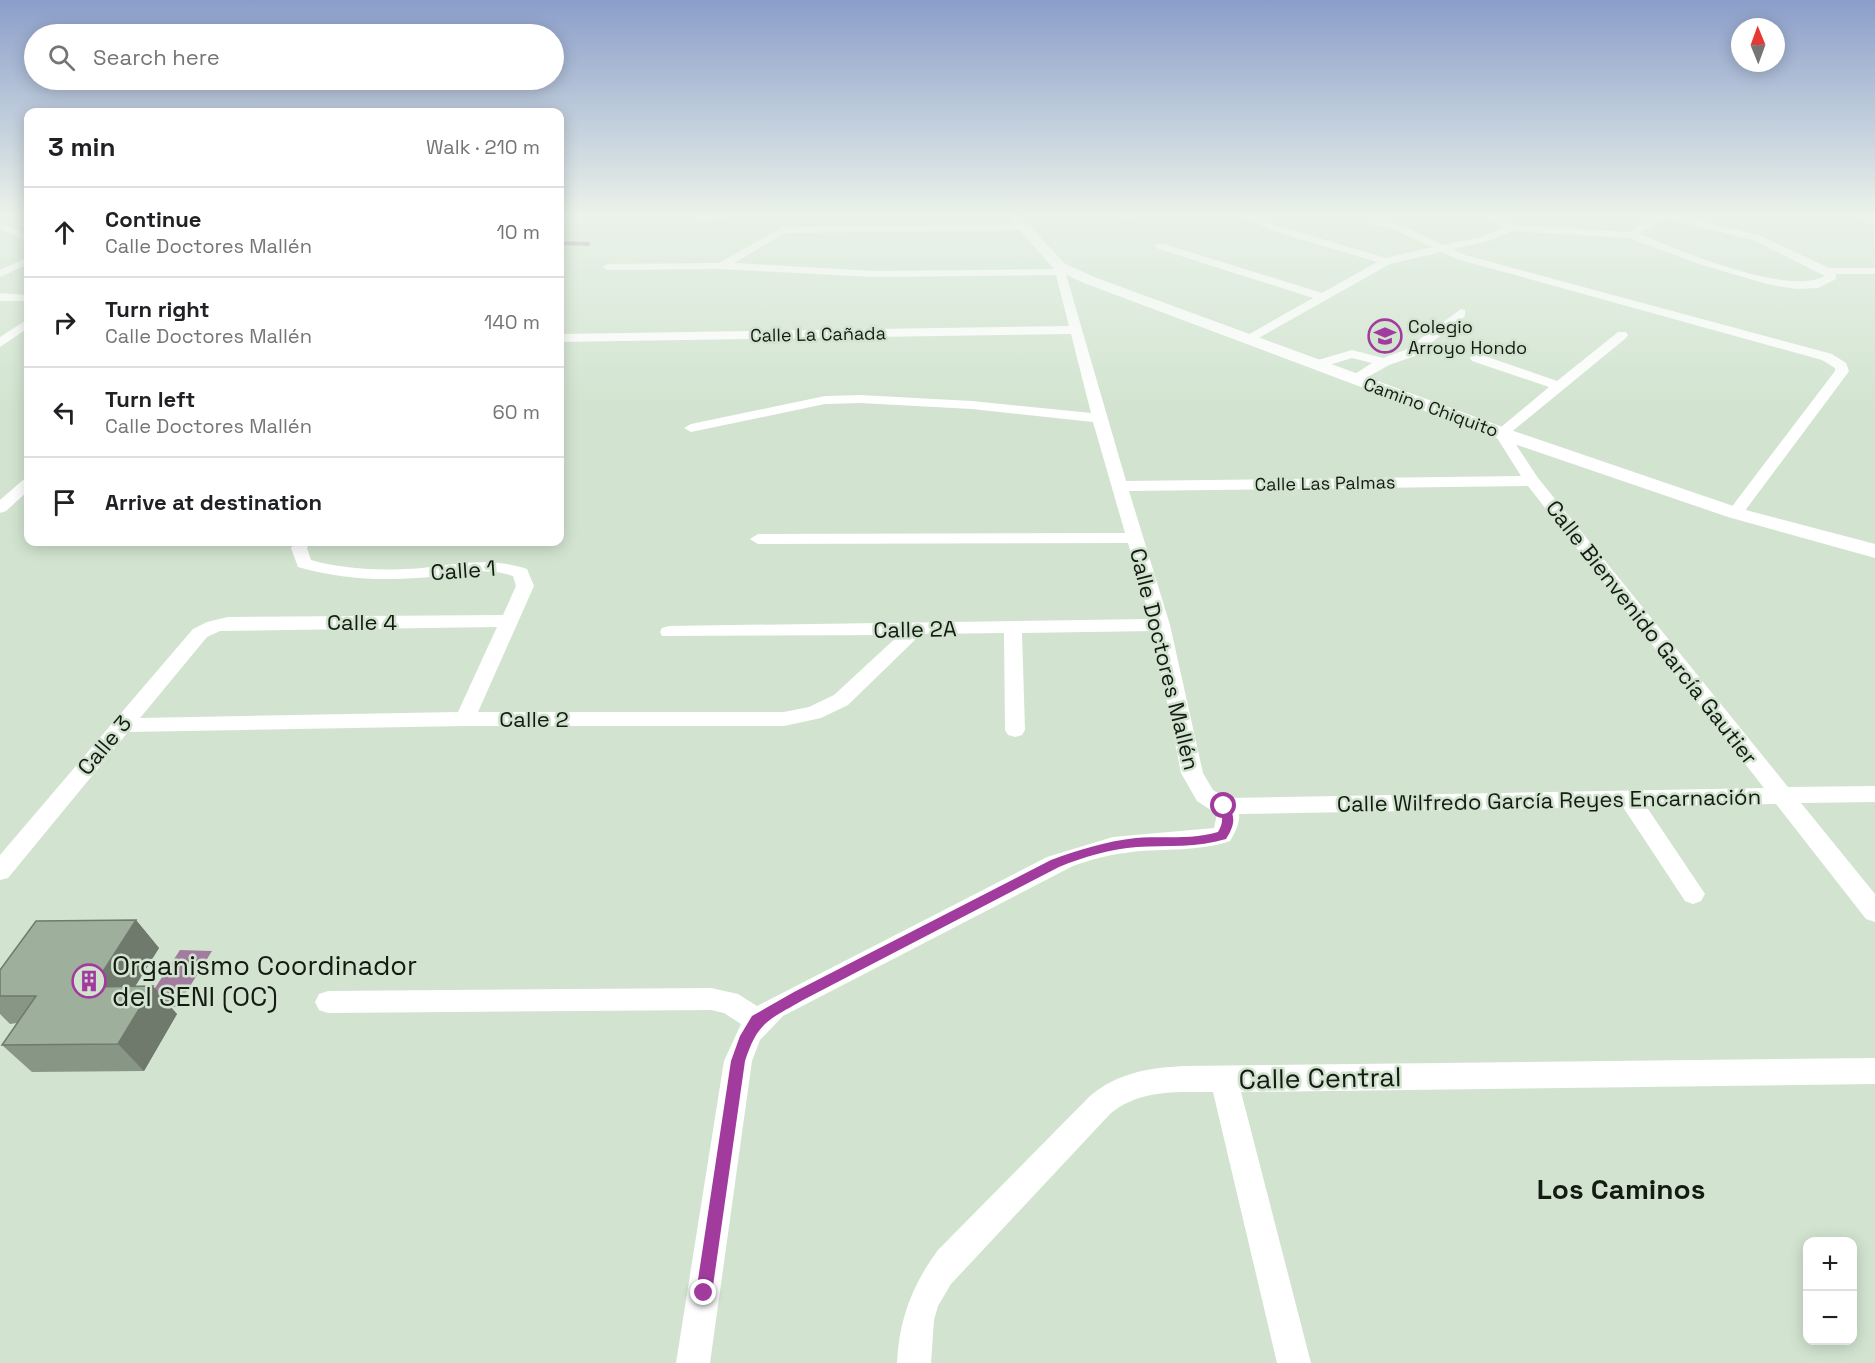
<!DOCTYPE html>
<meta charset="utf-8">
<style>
body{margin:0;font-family:"Space Grotesk",sans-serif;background:#f6f6f6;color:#202124}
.controls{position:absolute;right:18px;bottom:18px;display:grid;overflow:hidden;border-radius:12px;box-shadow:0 3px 15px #0003}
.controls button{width:54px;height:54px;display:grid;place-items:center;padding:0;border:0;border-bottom:2px solid #e0e0e0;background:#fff;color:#202124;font:30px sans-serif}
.compass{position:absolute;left:1731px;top:18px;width:54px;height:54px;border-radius:50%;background:#fff;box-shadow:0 3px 15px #0003;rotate:359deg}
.stop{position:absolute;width:18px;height:18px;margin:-14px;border:4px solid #a23b9e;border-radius:50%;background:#fff}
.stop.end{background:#a23b9e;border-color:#fff;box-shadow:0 2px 6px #0008}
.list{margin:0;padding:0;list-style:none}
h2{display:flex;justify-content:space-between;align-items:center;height:78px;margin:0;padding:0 24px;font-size:26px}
h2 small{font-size:20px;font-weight:400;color:#757577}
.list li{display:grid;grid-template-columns:39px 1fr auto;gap:18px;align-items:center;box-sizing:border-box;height:90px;padding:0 24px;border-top:2px solid #e0e0e0}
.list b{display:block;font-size:22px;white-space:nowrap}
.list p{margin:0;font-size:20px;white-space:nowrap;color:#757577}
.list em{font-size:20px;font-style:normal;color:#757577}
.icon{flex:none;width:33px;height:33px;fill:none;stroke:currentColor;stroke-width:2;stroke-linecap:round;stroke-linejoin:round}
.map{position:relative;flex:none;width:1875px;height:1363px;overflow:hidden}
.search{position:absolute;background:#fff;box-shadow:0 3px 15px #0003;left:24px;top:24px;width:540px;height:66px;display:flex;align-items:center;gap:15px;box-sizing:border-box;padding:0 21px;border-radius:33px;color:#757577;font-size:22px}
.panel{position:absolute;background:#fff;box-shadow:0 3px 15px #0003;left:24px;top:108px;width:540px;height:438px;border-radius:12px}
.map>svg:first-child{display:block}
.water{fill:#a17c9e}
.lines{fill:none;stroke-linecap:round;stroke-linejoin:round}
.stream{stroke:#a17c9e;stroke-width:4}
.minor{fill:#fff;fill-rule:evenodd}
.major{fill:#fff;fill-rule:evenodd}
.wall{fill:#889686}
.shaded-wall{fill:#6f7a6d}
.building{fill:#9eaf9c;stroke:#6f7a6d;stroke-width:1.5}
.route{fill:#a23b9e}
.labels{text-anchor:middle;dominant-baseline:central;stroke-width:5;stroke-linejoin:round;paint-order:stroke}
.far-poi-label{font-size:18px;fill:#141b13;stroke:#d2e4d0;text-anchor:start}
.far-street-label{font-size:18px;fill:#141b13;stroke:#d2e4d0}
.street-label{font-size:22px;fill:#141b13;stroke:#d2e4d0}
.near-poi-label{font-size:27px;fill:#141b13;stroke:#d2e4d0;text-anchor:start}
.near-street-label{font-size:27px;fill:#141b13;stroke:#d2e4d0}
.near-neighbourhood-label{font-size:28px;font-weight:bold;fill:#141b13;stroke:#d2e4d0}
</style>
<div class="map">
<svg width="1875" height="1363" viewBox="0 0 1875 1363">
<rect width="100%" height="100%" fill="#d2e4d0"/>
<path class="water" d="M 180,950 L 212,951 L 177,1007 L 143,1006 Z"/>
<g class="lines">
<path class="stream" d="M 560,243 L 588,244"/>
<path class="minor" d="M 705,215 L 727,215 L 702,222 L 697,219 Z
M 1122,215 L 1142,215 L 1122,219 Z
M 1241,215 L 1255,215 L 1278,226 L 1386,258 L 1432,247 L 1392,229 L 1369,223 L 1369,219 L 1400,225 L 1443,245 L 1481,237 L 1504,227 L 1486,215 L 1499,215 L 1514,225 L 1629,232 L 1655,215 L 1677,215 L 1761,236 L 1829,268 L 1875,268 L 1875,274 L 1836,274 L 1836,279 L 1818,288 L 1796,289 L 1767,284 L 1699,264 L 1629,238 L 1513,231 L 1488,241 L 1453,249 L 1465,255 L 1832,354 L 1846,363 L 1849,371 L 1847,374 L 1741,516 L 1735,518 L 1727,513 L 1835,371 L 1835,368 L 1822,360 L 1457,259 L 1441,252 L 1390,264 L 1248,344 L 1244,343 L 1242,340 L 1244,337 L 1313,298 L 1156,248 L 1156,244 L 1164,244 L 1322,293 L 1377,262 L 1270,230 ZM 1665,218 L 1753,240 L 1825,276 C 1788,297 1679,250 1639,234 Z
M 1856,215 L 1869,215 L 1875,219 L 1875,226 Z
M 0,222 L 28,235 L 28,242 L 0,229 Z
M 1023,225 L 1027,226 L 1027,230 L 785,233 L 734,263 L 875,271 L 1054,269 L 1055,264 L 1063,264 L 1126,481 L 1521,476 L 1494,433 L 1549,387 L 1472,361 L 1470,358 L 1472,355 L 1482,355 L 1557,381 L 1618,332 L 1626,332 L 1628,335 L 1626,338 L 1509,434 L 1538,478 L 1788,787 L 1875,786 L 1875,802 L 1801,803 L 1875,894 L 1875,922 L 1866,919 L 1776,804 L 1646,806 L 1705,894 L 1701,901 L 1693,904 L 1685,901 L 1623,807 L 1239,814 C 1240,824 1235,833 1230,841 C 1198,852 1165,848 1132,852 C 1112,854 1092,859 1073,866 L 783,1016 L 760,1040 L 752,1061 L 710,1363 L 676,1363 L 724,1061 L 741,1024 L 724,1013 L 711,1010 L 328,1013 L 319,1010 L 315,1002 L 319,994 L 328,991 L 711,988 L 738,994 L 757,1006 L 1047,857 L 1113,837 L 1214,828 L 1217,814 L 1197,801 L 1181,773 L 1153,631 L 1022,633 L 1025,730 L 1022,735 L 1015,737 L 1008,735 L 1005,730 L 1004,633 L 921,634 L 848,705 L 821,718 L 784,726 L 465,726 L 128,732 L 8,878 L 0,880 L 0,855 L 110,726 L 113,720 L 116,719 L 193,629 L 207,622 L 228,617 L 503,615 L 516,586 L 513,576 C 482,565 449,576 417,578 C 376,581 337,578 298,567 L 291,548 L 295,542 L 311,542 L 307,548 L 311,560 C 347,570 385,571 422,568 C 459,564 491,557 527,569 L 534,586 L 478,712 L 784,712 L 809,707 L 834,695 L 899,635 L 662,636 L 660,632 L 662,628 L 669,626 L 1150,619 L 1128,543 L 758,544 L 750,539 L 758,534 L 1125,533 L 1093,422 L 972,409 L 860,403 L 825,404 L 691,432 L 684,428 L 691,424 L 825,396 L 860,395 L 972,401 L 1091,413 L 1071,334 L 560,342 L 560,334 L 1069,326 L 1056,275 L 875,277 L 720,269 L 608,270 L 602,267 L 608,264 L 719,263 L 783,227 ZM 1528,486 L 1764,788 L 1226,798 L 1213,790 L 1203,773 L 1170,625 L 1129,491 ZM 497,627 L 458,712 L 140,718 L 207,637 L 220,631 Z
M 28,257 L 28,264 L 0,277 L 0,270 Z
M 0,293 L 28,295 L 28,301 L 0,301 Z
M 1461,309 L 1465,310 L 1465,316 L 1415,356 L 1389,365 L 1359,382 L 1354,383 L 1347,379 L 1372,363 L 1352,358 L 1316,369 L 1309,365 L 1311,362 L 1352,350 L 1383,358 L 1405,350 Z
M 28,319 L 28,328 L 0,347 L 0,337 Z
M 28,478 L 28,491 L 6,511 L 0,513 L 0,500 L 23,480 Z
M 1875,1058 L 1875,1084 L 1241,1092 L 1311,1363 L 1277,1363 L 1213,1092 C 1177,1092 1139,1089 1110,1114 L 951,1284 L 938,1306 L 934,1320 L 931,1363 L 897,1363 C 899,1320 912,1285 938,1250 L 1090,1096 C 1117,1073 1148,1068 1183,1066 Z"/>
<path class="major" d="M 1006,215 L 1020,215 L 1064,263 L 1094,277 L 1508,429 L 1742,509 L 1875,544 L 1875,558 L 1728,517 L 1494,437 L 1084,283 L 1054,269 Z"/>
</g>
<path class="wall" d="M 136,920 L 159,948 L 135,986 L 177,1014 L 144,1071 L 32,1072 L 2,1045 L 17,1023 L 10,1024 L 0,1014 L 0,970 Z"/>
<path class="shaded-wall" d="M 136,920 L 159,948 L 118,1014 L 93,987 Z
M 153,986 L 177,1014 L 144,1071 L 118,1044 Z"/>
<path class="building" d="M 136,920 L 93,987 L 153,986 L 118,1044 L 2,1045 L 36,996 L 0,996 L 0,970 L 36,921 Z"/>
<linearGradient id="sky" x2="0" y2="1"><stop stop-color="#8b9eca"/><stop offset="0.53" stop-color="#ebf3ea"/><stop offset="1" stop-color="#ebf3ea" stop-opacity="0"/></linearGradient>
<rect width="1875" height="406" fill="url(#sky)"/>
<path class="route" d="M 1224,802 L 1227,803 C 1236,817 1235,825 1226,839 C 1197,848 1168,845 1137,847 C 1111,849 1083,857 1059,867 L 803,1000 C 769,1020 758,1021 745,1061 L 712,1293 L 709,1299 L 704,1301 L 698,1299 L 696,1293 L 731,1061 L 740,1036 L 752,1016 L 794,992 L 1051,860 C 1078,850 1107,841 1136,838 C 1164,836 1191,840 1218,832 C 1224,822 1223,815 1218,806 Z"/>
<defs>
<symbol id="school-ring" viewBox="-11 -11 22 22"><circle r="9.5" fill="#d2e4d0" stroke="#a23b9e" stroke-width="1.5"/><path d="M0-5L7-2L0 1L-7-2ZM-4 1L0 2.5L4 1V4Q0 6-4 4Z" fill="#a23b9e"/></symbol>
<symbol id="building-ring" viewBox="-11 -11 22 22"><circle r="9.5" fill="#d2e4d0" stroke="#a23b9e" stroke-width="1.5"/><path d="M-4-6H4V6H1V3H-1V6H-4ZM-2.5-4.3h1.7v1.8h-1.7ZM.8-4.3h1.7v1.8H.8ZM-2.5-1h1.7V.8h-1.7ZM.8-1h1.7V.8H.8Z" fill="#a23b9e"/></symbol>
</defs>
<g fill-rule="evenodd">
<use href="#school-ring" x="1366" y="317" width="38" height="38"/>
<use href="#building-ring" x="70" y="962" width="38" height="38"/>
</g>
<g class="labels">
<g class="far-poi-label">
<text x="1408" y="326">Colegio<tspan x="1408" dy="21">Arroyo Hondo</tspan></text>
</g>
<g class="far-street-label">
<text transform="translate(818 334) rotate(-1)">Calle La Cañada</text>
<text transform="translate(1431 407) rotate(20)">Camino Chiquito</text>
<text transform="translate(1325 483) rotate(-1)">Calle Las Palmas</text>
</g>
<g class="street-label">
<text transform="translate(463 570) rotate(-4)">Calle 1</text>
<text x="362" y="622">Calle 4</text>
<text transform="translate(915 629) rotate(-1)">Calle 2A</text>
<text transform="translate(1652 632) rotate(52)">Calle Bienvenido García Gautier</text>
<text transform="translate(1165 659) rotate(76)">Calle Doctores Mallén</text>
<text x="534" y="719">Calle 2</text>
<text transform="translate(104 745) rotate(-50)">Calle 3</text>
<text transform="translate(1549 800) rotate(-1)">Calle Wilfredo García Reyes Encarnación</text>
</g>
<g class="near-poi-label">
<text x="112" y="965">Organismo Coordinador<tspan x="112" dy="31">del SENI (OC)</tspan></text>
</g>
<g class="near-street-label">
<text transform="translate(1320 1078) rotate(-1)">Calle Central</text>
</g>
<g class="near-neighbourhood-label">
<text x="1621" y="1189">Los Caminos</text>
</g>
</g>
</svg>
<div class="controls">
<button>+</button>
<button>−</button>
</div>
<svg class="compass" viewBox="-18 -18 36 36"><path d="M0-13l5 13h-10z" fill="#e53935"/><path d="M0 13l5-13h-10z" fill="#757577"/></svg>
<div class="stop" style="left:1224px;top:806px"></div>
<div class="stop end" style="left:704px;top:1293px"></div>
<div class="search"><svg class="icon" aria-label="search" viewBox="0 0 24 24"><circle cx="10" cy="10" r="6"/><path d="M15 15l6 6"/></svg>Search here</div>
<section class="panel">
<h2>3 min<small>Walk · 210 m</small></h2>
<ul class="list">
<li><svg class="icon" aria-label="ahead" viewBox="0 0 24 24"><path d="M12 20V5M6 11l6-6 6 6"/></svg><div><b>Continue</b><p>Calle Doctores Mallén</p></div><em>10 m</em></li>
<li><svg class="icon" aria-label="right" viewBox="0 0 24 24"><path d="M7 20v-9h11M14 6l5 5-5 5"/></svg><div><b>Turn right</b><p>Calle Doctores Mallén</p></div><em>140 m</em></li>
<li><svg class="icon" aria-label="left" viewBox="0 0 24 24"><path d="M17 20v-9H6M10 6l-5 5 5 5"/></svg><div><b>Turn left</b><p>Calle Doctores Mallén</p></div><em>60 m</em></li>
<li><svg class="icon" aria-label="arrive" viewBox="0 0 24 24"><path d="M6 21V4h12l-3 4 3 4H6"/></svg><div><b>Arrive at destination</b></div></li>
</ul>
</section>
</div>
